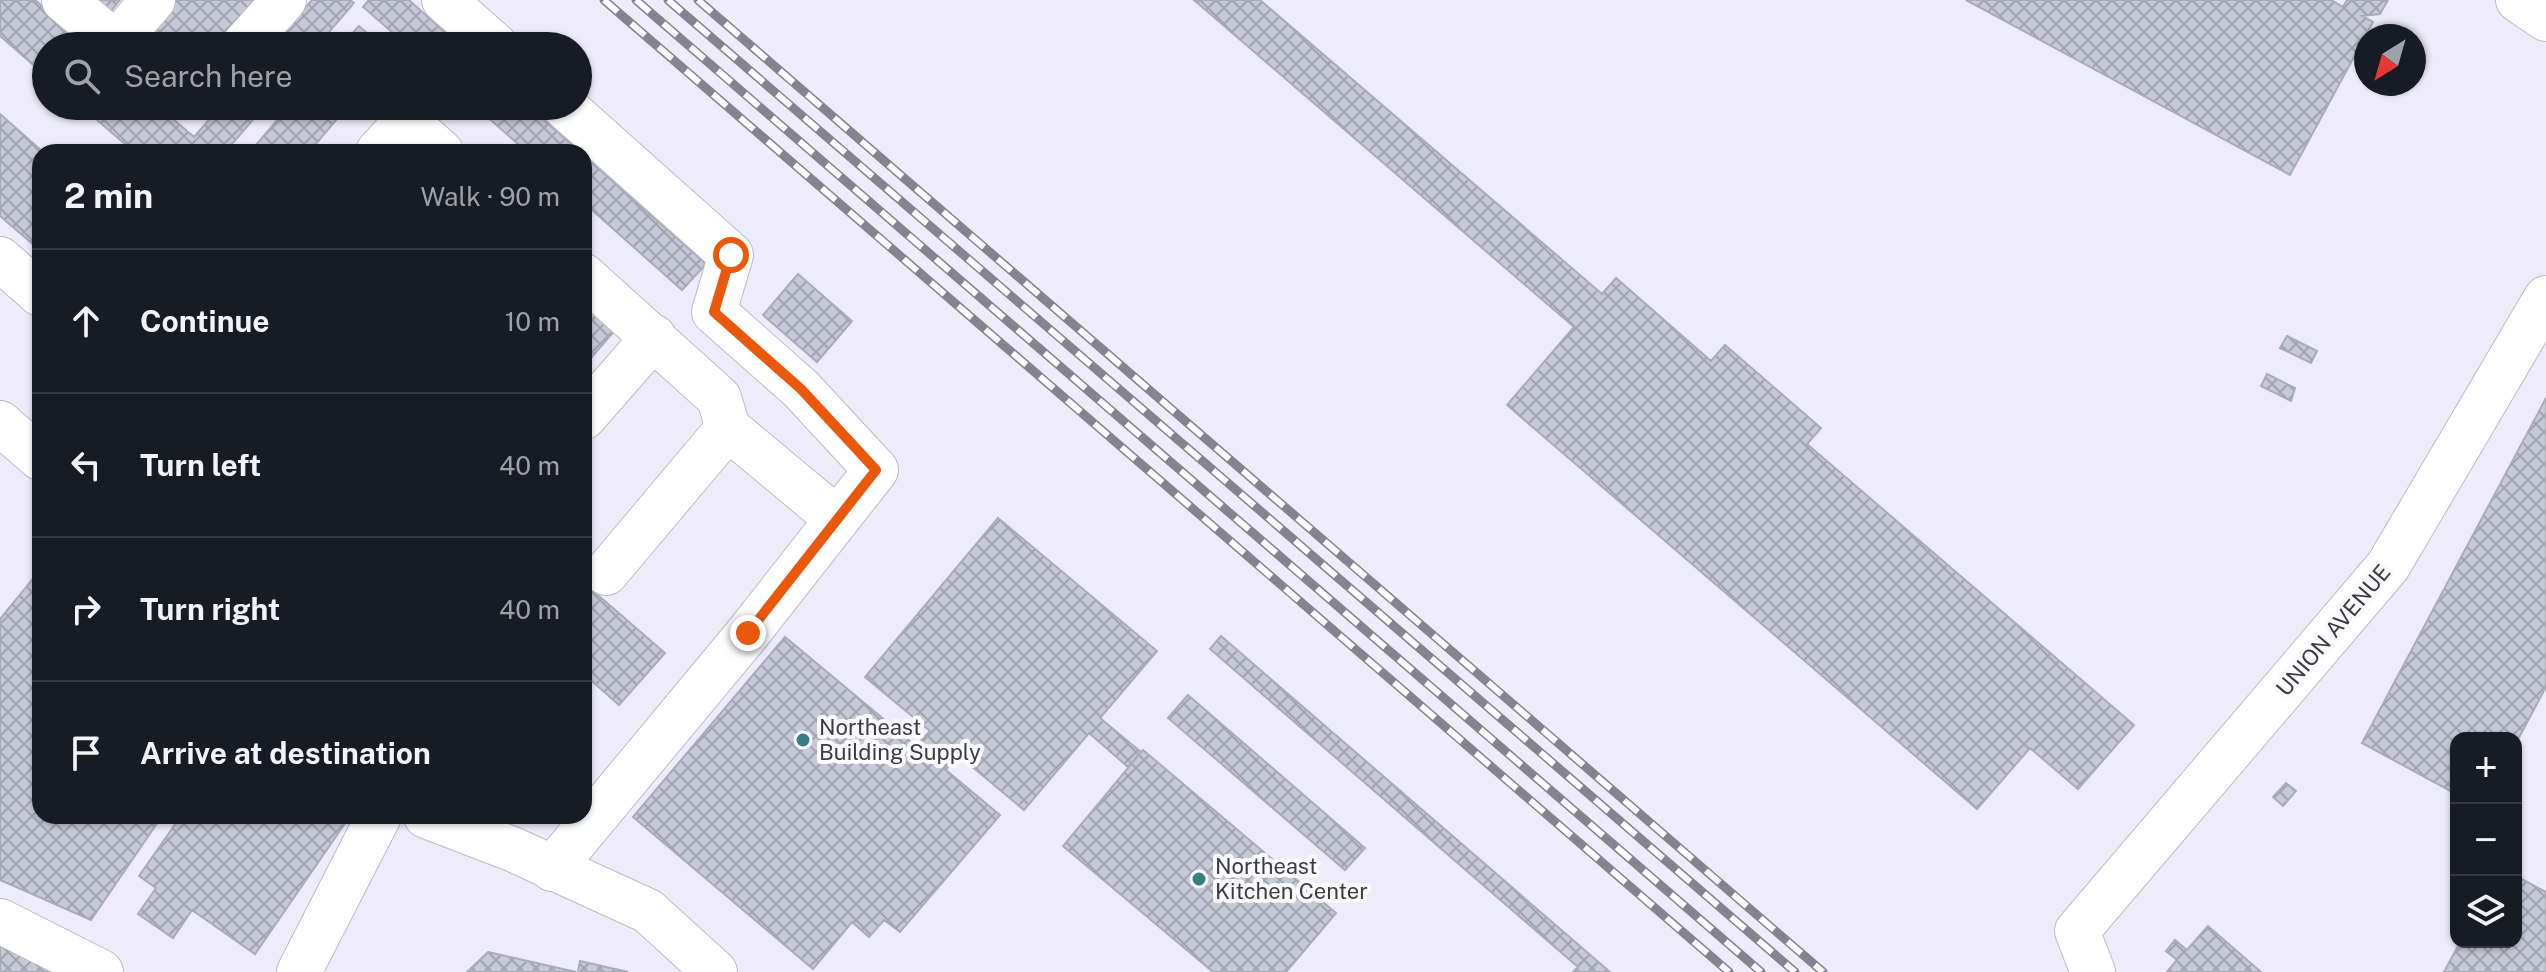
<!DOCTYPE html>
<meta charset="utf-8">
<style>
body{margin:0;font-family:"Public Sans",sans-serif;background:#242831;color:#f1f3f6}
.controls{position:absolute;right:24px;bottom:24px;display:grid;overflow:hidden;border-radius:16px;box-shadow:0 2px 6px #0004}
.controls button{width:72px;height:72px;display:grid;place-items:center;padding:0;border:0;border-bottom:2px solid #363941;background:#171b24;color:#f1f3f6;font:40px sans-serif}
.compass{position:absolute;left:2354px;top:24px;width:72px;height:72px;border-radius:50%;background:#171b24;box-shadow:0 2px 6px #0004;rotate:217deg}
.stop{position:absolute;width:24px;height:24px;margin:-18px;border:6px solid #ea580c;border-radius:50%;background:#fff}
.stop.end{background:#ea580c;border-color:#fff;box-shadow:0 2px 8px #0008}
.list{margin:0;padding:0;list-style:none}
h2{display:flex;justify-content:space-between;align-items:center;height:104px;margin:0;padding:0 32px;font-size:34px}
h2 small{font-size:26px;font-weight:400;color:#9ea1a6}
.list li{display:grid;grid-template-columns:52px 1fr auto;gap:24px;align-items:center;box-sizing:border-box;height:144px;padding:0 32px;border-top:2px solid #363941}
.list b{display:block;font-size:30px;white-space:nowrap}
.list em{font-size:26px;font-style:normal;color:#9ea1a6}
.icon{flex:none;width:44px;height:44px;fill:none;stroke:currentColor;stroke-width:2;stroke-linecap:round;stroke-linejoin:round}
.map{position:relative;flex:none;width:2546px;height:972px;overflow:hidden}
.search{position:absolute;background:#171b24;box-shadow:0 2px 6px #0004;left:32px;top:32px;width:560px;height:88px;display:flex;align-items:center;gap:20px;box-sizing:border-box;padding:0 28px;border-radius:44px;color:#9ea1a6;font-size:30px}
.panel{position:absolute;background:#171b24;box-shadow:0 2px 6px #0004;left:32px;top:144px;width:560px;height:680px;border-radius:24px}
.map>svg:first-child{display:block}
.building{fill:url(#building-cross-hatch);stroke:#a8abba;stroke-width:2}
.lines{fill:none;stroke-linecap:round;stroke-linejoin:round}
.minor-casing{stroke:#bdb9c9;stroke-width:46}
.minor{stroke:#fff;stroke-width:44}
.rail-casing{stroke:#85838d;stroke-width:9}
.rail{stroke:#fbfafd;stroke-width:6;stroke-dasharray:18;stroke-linecap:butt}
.route{stroke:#ea580c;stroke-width:10}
.poi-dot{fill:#377f85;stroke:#fbfafd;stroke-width:3}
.labels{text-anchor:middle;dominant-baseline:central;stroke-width:8;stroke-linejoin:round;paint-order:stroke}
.street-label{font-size:22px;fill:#3d3b42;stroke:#fbfafd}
.poi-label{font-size:22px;fill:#3d3b42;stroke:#fbfafd;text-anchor:start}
</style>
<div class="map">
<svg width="2546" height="972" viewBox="0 0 2546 972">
<defs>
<pattern id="building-cross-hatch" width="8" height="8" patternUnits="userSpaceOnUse" patternTransform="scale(2)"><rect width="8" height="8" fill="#c6c9d8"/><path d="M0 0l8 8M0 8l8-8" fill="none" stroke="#a2a4b1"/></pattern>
</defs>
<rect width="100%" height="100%" fill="#eeebfb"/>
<path class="building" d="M 0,0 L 35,0 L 88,46 L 46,46 L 46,76 L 0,36 Z
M 97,0 L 120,0 L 110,12 Z
M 176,0 L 258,0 L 218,46 L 151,46 L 143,38 Z
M 312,0 L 350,0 L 354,3 L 317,46 L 272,46 Z
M 369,0 L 409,0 L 460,46 L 408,46 L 363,7 Z
M 1194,0 L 1260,0 L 1602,294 L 1616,278 L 1711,361 L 1725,345 L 1821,428 L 1807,444 L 2134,725 L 2078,789 L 2030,748 L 1977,809 L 1507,405 L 1574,327 Z
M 1966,0 L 2331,0 L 2343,7 L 2347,0 L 2388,0 L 2380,14 L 2362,16 L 2373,22 L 2290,175 Z
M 359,26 L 382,46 L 341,46 Z
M 81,106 L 158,106 L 194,137 L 221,106 L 265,106 L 225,152 L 134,152 Z
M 289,106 L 348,106 L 309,152 L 250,152 Z
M 475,106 L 528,106 L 580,152 L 527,152 Z
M 0,114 L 43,152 L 40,152 L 40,262 L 36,258 L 36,247 L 0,216 Z
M 584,156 L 706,264 L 682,290 L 584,203 Z
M 798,274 L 852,321 L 817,362 L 763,315 Z
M 584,301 L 616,329 L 584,366 Z
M 2287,336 L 2317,351 L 2311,363 L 2280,348 Z
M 2267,374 L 2295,388 L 2291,401 L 2261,386 Z
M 2546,398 L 2546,687 L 2516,743 L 2516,738 L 2456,738 L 2456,794 L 2362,743 Z
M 998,518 L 1157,651 L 1100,718 L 1141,752 L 1128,767 L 1089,733 L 1024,810 L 958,755 L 946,770 L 1000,815 L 900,932 L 884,920 L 869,937 L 852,922 L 813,969 L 633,817 L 785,637 L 916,746 L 930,731 L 865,677 Z
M 40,570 L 40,816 L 162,816 L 91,920 L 0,880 L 0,619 Z
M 584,583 L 665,653 L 619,705 L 584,674 Z
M 1221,636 L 1610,972 L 1573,972 L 1578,967 L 1210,649 Z
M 1188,695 L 1365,848 L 1345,870 L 1168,718 Z
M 1143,750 L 1336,913 L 1286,972 L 1213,972 L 1063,846 Z
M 2286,783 L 2296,791 L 2283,806 L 2273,797 Z
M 181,816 L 350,816 L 255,954 L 192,910 L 173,938 L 138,914 L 156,888 L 139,876 Z
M 2516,876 L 2546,892 L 2546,972 L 2444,972 L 2460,942 L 2516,942 Z
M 2208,926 L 2261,972 L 2167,972 L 2177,960 L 2166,951 L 2175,940 L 2187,950 Z
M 0,942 L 64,972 L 0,972 Z
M 488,952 L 576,972 L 467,972 Z
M 580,961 L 628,972 L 578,972 Z"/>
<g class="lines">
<defs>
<path id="minor" d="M 64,0 L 119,46
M 444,0 L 496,46
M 2518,0 L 2546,19
M 116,43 L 153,0
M 243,46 L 284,0
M 378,152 L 406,121 L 441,152
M 0,259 L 40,294
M 584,276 L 719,398 L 728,428
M 584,417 L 654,337
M 0,423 L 40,458
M 606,573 L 728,428 L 837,519
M 426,816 L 512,849 L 648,911 L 715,972
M 552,869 L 748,633 L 876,470 L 801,389 L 714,312 L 731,255 L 564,106
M 0,921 L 101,972
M 299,972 L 379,816
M 2093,972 L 2077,931 L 2388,566 L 2546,298"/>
</defs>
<use href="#minor" class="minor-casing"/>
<use href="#minor" class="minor"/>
<defs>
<path id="rail" d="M 604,0 L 1729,972
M 636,0 L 1761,972
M 668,0 L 1795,972
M 698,0 L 1823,972"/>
</defs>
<use href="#rail" class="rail-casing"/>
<use href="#rail" class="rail"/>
</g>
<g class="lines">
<path class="route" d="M 731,255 L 714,312 L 801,389 L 876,470 L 748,633"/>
</g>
<g class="poi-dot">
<circle cx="803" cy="740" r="8"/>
<circle cx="1199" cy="879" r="8"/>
</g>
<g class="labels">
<g class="street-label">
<text transform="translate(2333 630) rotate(-50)">UNION AVENUE</text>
</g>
<g class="poi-label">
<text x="819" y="727">Northeast<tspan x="819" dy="25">Building Supply</tspan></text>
<text x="1215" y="866">Northeast<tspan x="1215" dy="25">Kitchen Center</tspan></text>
</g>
</g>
</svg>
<div class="controls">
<button>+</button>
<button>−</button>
<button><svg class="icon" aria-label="layers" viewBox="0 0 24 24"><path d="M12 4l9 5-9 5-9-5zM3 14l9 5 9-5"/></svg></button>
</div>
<svg class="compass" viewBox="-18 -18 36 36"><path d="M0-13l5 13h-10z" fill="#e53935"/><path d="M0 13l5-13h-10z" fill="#9ea1a6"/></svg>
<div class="stop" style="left:731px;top:255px"></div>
<div class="stop end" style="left:748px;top:633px"></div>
<div class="search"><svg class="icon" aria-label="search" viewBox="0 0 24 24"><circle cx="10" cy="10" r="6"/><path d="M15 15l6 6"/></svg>Search here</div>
<section class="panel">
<h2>2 min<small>Walk · 90 m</small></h2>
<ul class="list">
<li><svg class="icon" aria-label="ahead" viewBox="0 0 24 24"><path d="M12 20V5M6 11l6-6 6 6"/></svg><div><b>Continue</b></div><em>10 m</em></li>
<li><svg class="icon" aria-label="left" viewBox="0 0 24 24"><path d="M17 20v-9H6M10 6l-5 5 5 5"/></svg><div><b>Turn left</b></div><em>40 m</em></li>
<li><svg class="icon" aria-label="right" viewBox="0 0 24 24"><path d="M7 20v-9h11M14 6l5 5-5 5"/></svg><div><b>Turn right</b></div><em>40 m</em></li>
<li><svg class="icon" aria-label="arrive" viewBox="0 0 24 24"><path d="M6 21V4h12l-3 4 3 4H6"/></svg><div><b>Arrive at destination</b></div></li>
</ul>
</section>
</div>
